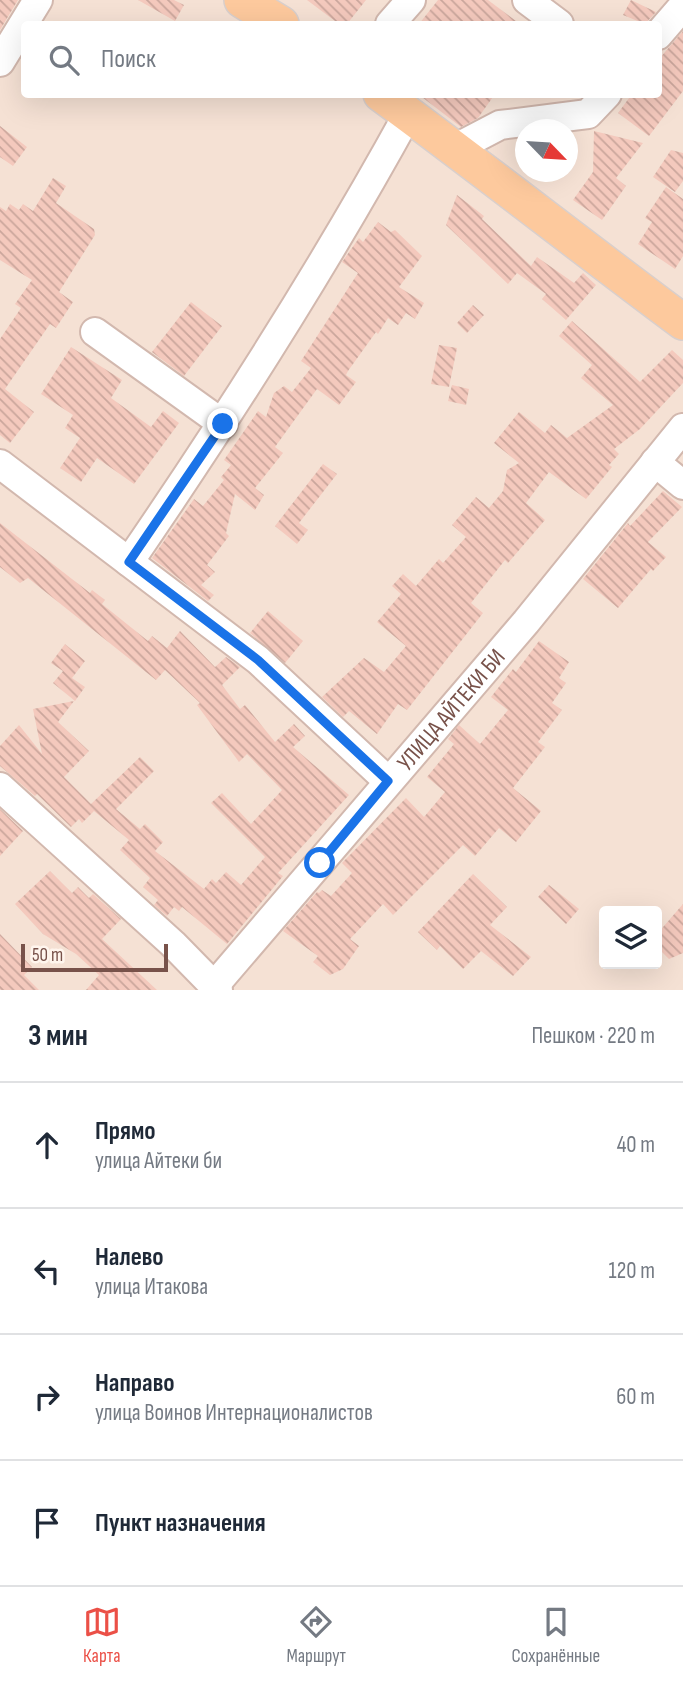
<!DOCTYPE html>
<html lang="ru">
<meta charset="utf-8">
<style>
body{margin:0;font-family:"Sofia Sans Condensed",sans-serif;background:#f2f2f3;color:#1f2937}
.controls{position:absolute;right:21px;bottom:21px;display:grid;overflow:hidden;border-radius:7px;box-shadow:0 7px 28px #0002}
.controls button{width:63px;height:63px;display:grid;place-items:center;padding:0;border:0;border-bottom:2px solid #e0e1e3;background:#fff;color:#1f2937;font:35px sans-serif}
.compass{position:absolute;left:515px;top:119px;width:63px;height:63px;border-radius:50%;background:#fff;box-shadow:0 7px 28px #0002;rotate:115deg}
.scale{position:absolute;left:21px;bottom:18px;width:147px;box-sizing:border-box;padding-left:7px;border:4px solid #78524a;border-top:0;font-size:19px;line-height:24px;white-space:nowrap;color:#78524a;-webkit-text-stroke:5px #fff5ed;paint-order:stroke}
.stop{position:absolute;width:21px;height:21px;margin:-16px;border:5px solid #1a73e8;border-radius:50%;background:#fff}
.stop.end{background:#1a73e8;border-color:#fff;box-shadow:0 2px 7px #0008}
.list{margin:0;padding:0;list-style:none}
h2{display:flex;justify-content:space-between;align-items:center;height:91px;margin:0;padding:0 28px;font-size:30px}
h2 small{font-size:23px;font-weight:400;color:#747a83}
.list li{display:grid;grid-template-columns:46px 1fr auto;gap:21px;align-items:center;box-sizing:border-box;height:126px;padding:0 28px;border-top:2px solid #e0e1e3}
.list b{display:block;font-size:26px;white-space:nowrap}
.list p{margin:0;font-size:23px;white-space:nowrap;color:#747a83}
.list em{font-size:23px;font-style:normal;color:#747a83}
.icon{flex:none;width:38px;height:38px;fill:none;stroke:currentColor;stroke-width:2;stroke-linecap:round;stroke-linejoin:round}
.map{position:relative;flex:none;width:683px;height:990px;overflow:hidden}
.search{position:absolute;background:#fff;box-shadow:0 7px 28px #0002;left:21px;right:21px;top:21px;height:77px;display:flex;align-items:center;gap:18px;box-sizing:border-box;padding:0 24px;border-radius:7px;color:#747a83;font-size:26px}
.sheet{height:595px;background:#fff}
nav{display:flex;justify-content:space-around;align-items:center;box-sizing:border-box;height:98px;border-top:2px solid #e0e1e3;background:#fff;font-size:19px;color:#747a83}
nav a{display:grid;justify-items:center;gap:4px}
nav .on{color:#eb5047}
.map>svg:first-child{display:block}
.residential{fill:#f5e1d4;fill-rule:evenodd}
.building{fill:url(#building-back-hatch)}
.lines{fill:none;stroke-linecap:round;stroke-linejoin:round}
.minor-casing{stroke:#d2b8ae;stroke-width:32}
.major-casing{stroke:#d9cfcc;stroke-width:38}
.minor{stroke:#fff;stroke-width:28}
.major{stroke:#fdc99d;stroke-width:35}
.route{stroke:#1a73e8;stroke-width:9}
.labels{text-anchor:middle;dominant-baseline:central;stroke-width:7;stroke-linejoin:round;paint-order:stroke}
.street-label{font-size:24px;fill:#78524a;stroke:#fff5ed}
</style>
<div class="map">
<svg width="683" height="990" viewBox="0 0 683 990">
<defs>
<pattern id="building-back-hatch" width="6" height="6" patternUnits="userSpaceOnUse" patternTransform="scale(1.75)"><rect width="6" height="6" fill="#f4c9bd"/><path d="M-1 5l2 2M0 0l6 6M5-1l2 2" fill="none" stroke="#caa69c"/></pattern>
</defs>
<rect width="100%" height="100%" fill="#fdf0e6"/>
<path class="residential" d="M 0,0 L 683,0 L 683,990 L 0,990 ZM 24,24 L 658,24 L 658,94 L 24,94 ZM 526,130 L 568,130 L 568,172 L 526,172 ZM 604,911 L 657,911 L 657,964 L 604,964 Z"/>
<path class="building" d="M 0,0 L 18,0 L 0,30 Z
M 138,0 L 174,0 L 184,5 L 175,21 Z
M 307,0 L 366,0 L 347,24 L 339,24 Z
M 438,0 L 488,0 L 520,24 L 419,24 Z
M 631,0 L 656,12 L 645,24 L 623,15 Z
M 683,31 L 683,91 L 649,136 L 618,113 L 632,94 L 659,94 L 659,59 Z
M 418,94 L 495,94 L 478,118 L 461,127 Z
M 0,126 L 27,147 L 13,166 L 0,157 Z
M 594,131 L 643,143 L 616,178 L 626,186 L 602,220 L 573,200 L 593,172 Z
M 671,150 L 683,153 L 683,181 L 675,192 L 653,177 Z
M 53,178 L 66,186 L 56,203 L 94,229 L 95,235 L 59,292 L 73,302 L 56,328 L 50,324 L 5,389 L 34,412 L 10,443 L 0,435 L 0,339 L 21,308 L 15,304 L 32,280 L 0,260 L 0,207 L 6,211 L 10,204 L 19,210 L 23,204 L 33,211 Z
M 666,187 L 683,199 L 683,256 L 675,269 L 638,244 L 652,222 L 645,218 Z
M 457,195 L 484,216 L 482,219 L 531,266 L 537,257 L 574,283 L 583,273 L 596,285 L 566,320 L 542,299 L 546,294 L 517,273 L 508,284 L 446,225 Z
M 378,222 L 391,232 L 395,230 L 422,256 L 399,287 L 424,303 L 415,319 L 406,313 L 398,325 L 388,318 L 378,334 L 376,332 L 348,371 L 346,375 L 356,382 L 339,405 L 317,389 L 275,447 L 283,453 L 255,488 L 264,495 L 255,510 L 235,494 L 226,533 L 229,536 L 207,565 L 215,572 L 201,585 L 214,595 L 208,601 L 152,558 L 194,499 L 203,506 L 224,480 L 221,477 L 231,465 L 224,460 L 258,411 L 266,417 L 274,393 L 284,386 L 292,392 L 311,368 L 301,361 L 358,273 L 342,262 L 359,238 L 363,242 Z
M 191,302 L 222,326 L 184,376 L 152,352 Z
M 473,305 L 484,315 L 467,333 L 457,323 Z
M 572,321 L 640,382 L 672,350 L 683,360 L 683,383 L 640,429 L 614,449 L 619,454 L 609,465 L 612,467 L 586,499 L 549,472 L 526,503 L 545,520 L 508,563 L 505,560 L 471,603 L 483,613 L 407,710 L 398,704 L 377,734 L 349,711 L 343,717 L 322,697 L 364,658 L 384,672 L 406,646 L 377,622 L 401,594 L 392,586 L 403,574 L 416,586 L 439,559 L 443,563 L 466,537 L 452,525 L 476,497 L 489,508 L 503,491 L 507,470 L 519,463 L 494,443 L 519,412 L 545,433 L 551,425 L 567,438 L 613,405 L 581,378 L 592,365 L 559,336 Z
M 439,345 L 457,348 L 449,387 L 431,384 Z
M 71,347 L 122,380 L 111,398 L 151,427 L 163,411 L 179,423 L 134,484 L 97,458 L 81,482 L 60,468 L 80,438 L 65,428 L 73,415 L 41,394 Z
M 452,385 L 469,389 L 466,405 L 448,401 Z
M 323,464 L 337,474 L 299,523 L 308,530 L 297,544 L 275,526 Z
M 663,491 L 682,507 L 648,542 L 666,557 L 653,571 L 651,569 L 618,608 L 583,579 L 628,523 L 630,526 Z
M 0,523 L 90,593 L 92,590 L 105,600 L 102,604 L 148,641 L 152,636 L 167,648 L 180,631 L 215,667 L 226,657 L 240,667 L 222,685 L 240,709 L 245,705 L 275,742 L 294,724 L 305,736 L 293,747 L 349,795 L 278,873 L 283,876 L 227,944 L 182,907 L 179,911 L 174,907 L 167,916 L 154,905 L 158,900 L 143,887 L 150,878 L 120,850 L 129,840 L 94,811 L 82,823 L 79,819 L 71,827 L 37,794 L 35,796 L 0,766 L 0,746 L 19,725 L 42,754 L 33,709 L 74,701 L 58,722 L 89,751 L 64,777 L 91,804 L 140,757 L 154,771 L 116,809 L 140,829 L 145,824 L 163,842 L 155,851 L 204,889 L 212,879 L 216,883 L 226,872 L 241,885 L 265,857 L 211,803 L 222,793 L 251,824 L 282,790 L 247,754 L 239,762 L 197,705 L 200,703 L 165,670 L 156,680 L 28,578 L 20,583 L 0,567 Z
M 268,611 L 303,641 L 285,663 L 250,633 Z
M 539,641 L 569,662 L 559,678 L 566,683 L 552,703 L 562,710 L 538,742 L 545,747 L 513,788 L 541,811 L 516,842 L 499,828 L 475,856 L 463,845 L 393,915 L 383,904 L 350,939 L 359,946 L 343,969 L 330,975 L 313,962 L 318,956 L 283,931 L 317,892 L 319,893 L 322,890 L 331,896 L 352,873 L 342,863 L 406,798 L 424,817 L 445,792 L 427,777 L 454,744 L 448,739 L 459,725 L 480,744 L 508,710 L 491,697 L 513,669 L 516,672 Z
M 65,644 L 85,661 L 72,678 L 85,687 L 75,701 L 53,683 L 63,671 L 51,663 Z
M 0,809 L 23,831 L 0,856 Z
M 50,871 L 72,893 L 78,887 L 89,898 L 93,894 L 121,919 L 102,939 L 157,990 L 86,990 L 99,975 L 76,954 L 43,934 L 15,904 Z
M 473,874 L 507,907 L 490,925 L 531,957 L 513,976 L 481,951 L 463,969 L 440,946 L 437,950 L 418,932 Z
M 549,885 L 579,909 L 566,924 L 538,897 Z
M 683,904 L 683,953 L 669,959 L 657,947 L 657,934 Z
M 0,934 L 32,967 L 24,975 L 39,990 L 0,990 Z"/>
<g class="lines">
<defs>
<g id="minor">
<path d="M 527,0 L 559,24"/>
<path d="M 390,24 L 411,0"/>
<path d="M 658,35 L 683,6"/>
<path d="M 0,62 L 38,0"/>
<path d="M 456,148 L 500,125 L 588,114 L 607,94"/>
<path d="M 95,332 L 223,424"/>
<path d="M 655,462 L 683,485"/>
<path d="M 0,464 L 258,660 L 388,781"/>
<path d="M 129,562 C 229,416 323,269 408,114"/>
<path d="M 0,787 L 173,944 L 218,990"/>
<path id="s1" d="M 214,986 L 526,622 L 683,428"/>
</g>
<path id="major" d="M 242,0 L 281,24
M 381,94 C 483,169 582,247 683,322"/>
</defs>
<use href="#minor" class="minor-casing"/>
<use href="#major" class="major-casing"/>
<use href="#minor" class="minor"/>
<use href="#major" class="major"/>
</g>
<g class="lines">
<path class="route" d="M 223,424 L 129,562 L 258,660 L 388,781 L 320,863"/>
</g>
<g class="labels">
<g class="street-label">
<text stroke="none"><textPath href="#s1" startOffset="364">УЛИЦА АЙТЕКИ БИ</textPath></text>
</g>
</g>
</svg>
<div class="controls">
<button><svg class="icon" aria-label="layers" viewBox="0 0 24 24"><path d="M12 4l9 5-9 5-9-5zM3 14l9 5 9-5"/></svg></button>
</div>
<svg class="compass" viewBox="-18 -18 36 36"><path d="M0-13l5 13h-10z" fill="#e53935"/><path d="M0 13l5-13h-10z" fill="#747a83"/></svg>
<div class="scale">50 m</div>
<div class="stop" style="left:320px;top:863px"></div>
<div class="stop end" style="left:223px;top:424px"></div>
<div class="search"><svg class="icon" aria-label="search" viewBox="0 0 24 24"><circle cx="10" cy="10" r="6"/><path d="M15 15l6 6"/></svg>Поиск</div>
</div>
<section class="sheet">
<h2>3 мин<small>Пешком · 220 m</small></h2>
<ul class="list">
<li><svg class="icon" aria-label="ahead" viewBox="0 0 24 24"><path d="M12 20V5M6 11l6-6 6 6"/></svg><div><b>Прямо</b><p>улица Айтеки би</p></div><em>40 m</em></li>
<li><svg class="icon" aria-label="left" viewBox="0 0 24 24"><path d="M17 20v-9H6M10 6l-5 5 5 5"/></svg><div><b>Налево</b><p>улица Итакова</p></div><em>120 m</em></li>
<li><svg class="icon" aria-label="right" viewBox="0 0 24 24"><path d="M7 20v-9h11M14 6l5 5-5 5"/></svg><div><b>Направо</b><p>улица Воинов Интернационалистов</p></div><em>60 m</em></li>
<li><svg class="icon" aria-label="arrive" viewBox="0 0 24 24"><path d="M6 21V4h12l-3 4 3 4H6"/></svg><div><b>Пункт назначения</b></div></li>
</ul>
</section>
<nav>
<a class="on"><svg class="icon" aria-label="map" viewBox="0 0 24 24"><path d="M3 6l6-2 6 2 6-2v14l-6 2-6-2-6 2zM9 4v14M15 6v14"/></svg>Карта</a>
<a><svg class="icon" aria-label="directions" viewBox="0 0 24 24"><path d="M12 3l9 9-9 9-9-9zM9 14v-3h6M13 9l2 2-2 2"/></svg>Маршрут</a>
<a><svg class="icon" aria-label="saved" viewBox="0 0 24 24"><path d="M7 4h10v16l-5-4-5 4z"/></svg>Сохранённые</a>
</nav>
